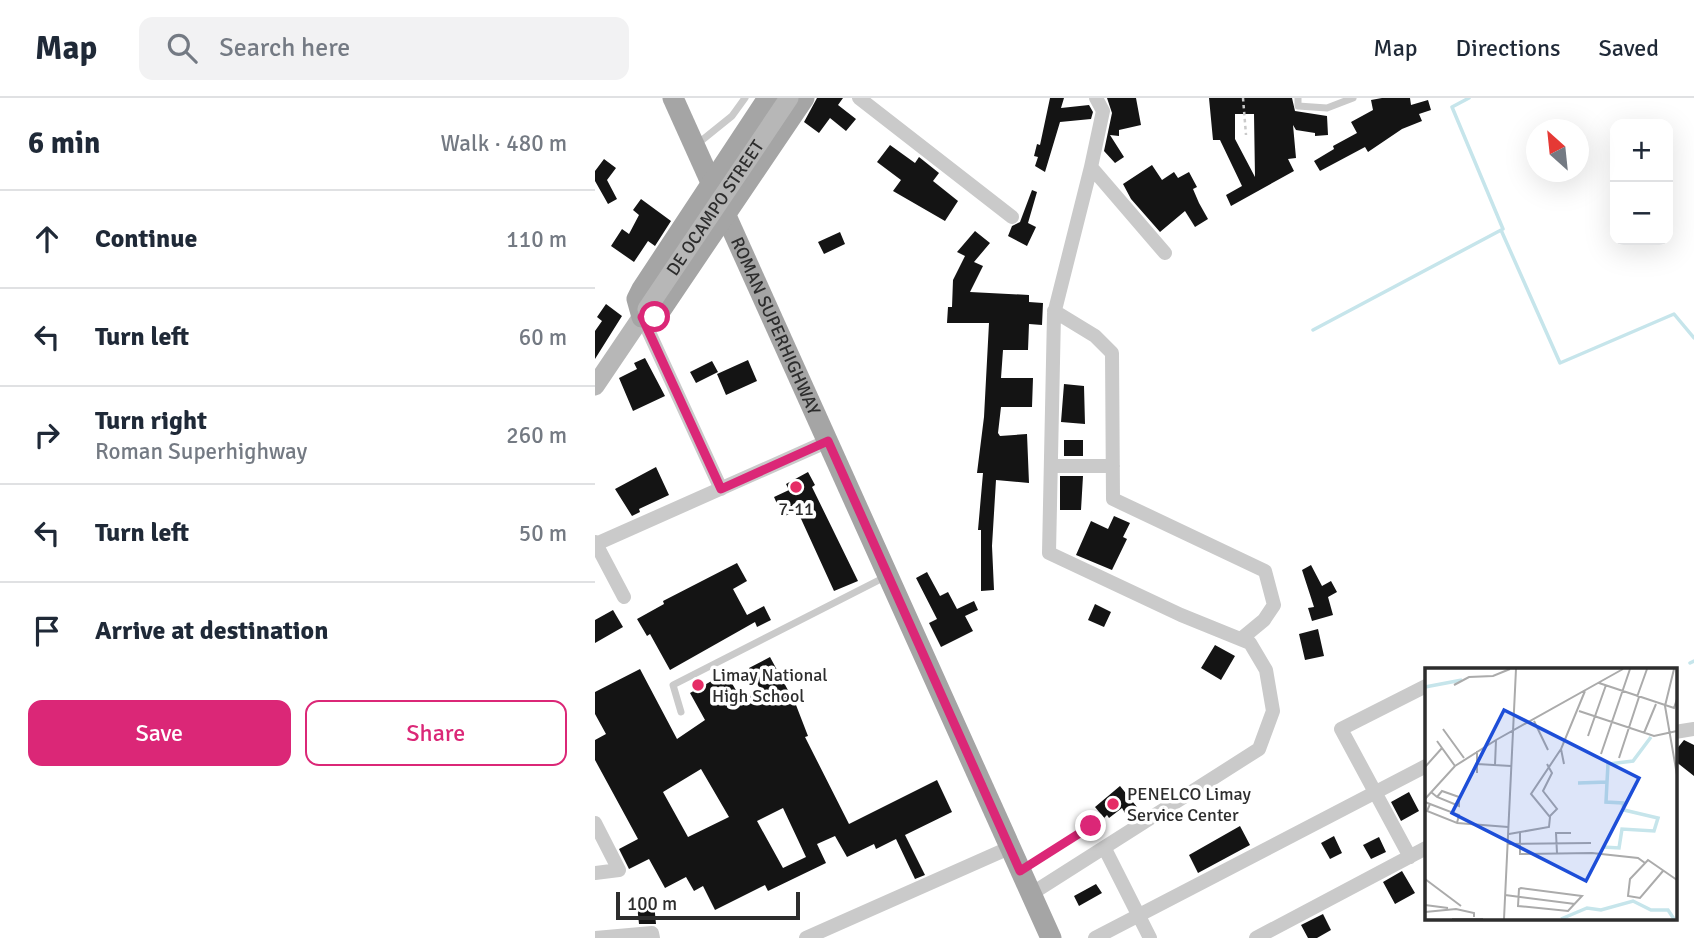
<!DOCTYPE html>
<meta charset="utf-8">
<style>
body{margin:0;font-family:Signika,sans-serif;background:#f2f2f3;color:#1f2937}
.controls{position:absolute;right:21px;top:21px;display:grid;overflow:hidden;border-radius:14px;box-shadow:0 7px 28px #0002}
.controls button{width:63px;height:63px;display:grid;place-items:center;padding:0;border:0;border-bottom:2px solid #e0e1e3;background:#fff;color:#1f2937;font:35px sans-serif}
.compass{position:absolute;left:931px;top:21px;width:63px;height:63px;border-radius:50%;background:#fff;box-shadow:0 7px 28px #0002;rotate:333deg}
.scale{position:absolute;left:21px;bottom:18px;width:184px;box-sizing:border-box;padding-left:7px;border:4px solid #2d2d2d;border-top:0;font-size:19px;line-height:24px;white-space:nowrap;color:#2d2d2d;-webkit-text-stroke:5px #fff;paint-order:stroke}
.stop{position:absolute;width:21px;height:21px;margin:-16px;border:5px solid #db2777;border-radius:50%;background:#fff}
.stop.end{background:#db2777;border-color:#fff;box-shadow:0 2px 7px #0008}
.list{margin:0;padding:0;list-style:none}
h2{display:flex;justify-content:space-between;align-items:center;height:91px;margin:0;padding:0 28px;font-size:30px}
h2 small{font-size:23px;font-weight:400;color:#747a83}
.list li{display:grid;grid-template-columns:46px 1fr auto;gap:21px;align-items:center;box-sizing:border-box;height:98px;padding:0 28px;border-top:2px solid #e0e1e3}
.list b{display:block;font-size:26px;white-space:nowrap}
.list p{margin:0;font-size:23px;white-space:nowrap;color:#747a83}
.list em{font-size:23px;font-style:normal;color:#747a83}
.actions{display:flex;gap:14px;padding:21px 28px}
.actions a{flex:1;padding:16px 0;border:2px solid #db2777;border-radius:14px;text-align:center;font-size:24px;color:#db2777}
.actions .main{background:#db2777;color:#fff}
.icon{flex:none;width:38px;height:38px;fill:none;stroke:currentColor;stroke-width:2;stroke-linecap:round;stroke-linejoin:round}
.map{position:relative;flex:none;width:1099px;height:840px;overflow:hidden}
header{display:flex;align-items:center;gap:42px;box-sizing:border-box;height:98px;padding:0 35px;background:#fff;border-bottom:2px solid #e0e1e3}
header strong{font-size:33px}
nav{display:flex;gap:38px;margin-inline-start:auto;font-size:24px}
.search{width:490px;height:63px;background:#f2f2f3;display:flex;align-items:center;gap:18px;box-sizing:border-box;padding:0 24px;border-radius:14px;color:#747a83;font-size:26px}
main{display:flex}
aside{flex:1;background:#fff}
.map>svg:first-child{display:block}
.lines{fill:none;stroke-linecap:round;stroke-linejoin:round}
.stream{stroke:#c6e5eb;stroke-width:3.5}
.building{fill:#141414;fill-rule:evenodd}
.path{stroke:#cacaca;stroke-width:2.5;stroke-dasharray:3.5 3.5;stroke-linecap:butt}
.lane{stroke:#cacaca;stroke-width:7}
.street{stroke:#cacaca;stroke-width:14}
.secondary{stroke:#b7b7b7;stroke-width:19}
.primary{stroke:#a5a5a5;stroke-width:21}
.secondary-bridge{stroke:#b7b7b7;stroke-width:19}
.route{stroke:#db2777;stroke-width:9}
.poi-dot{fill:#e52d66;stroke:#fff;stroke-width:2.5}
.labels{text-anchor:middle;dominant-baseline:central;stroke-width:7;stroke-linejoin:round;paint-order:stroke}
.street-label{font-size:18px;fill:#2d2d2d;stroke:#fff}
.poi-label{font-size:18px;fill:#2d2d2d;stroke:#fff;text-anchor:start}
.inset-river{fill:none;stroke:#c6e5eb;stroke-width:3.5}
.inset-road{fill:none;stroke:#ababab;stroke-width:2}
.view{fill:#1d4ed8;fill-opacity:0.15;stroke:#1d4ed8;stroke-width:3.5}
.inset-edge{fill:none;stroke:#2d2d2d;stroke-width:3.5}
</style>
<header>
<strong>Map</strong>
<div class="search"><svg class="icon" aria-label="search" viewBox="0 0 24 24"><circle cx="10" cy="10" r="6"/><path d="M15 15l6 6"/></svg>Search here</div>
<nav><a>Map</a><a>Directions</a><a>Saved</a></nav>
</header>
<main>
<aside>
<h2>6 min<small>Walk · 480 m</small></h2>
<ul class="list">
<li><svg class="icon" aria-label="ahead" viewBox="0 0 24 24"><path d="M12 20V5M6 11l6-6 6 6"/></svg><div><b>Continue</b></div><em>110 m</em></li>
<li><svg class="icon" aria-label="left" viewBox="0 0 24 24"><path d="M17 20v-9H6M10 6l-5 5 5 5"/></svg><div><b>Turn left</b></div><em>60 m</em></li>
<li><svg class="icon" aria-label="right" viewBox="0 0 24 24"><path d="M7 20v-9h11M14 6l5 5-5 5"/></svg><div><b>Turn right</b><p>Roman Superhighway</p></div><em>260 m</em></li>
<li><svg class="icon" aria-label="left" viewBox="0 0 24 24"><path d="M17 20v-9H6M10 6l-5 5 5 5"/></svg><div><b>Turn left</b></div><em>50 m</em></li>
<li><svg class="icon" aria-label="arrive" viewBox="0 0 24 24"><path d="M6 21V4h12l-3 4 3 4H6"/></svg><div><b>Arrive at destination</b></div></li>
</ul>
<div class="actions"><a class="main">Save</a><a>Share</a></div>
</aside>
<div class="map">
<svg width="1099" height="840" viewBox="0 0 1099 840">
<rect width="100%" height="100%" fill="#fff"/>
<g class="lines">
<path class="stream" d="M 906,132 L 965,265 L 1079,216 L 1099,240
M 718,232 L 908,131 L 857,9 L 874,0
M 1095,565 L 1099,563"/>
</g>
<path class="building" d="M 222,0 L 248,0 L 243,7 L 261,21 L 251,33 L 235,20 L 224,35 L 209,24 Z
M 455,0 L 469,0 L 466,10 L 494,7 L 498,14 L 496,21 L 465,24 L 450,74 L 440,68 L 443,59 L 439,58 L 442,46 L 445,47 Z
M 512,0 L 541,0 L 546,27 L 524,32 L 524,38 L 515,37 L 529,59 L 520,65 L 509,53 L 517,15 Z
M 614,0 L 697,0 L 700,13 L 732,18 L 733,37 L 720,38 L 720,35 L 701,32 L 698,27 L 701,60 L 693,61 L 699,73 L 636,108 L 631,97 L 647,88 L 625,42 L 618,42 ZM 640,16 L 659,16 L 660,79 L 640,41 Z
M 787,0 L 815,0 L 816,7 L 833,2 L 836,12 L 824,16 L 827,23 L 807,31 L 773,54 L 770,49 L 725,73 L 719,63 L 739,51 L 738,48 L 762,35 L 756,24 L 778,12 L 776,2 Z
M 295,47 L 320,65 L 324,59 L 344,75 L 338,83 L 363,103 L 350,123 L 298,93 L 306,82 L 282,64 Z
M 9,61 L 21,70 L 12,82 L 22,101 L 13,106 L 0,83 L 0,73 Z
M 557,67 L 567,82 L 579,74 L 583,80 L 594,74 L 602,89 L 598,91 L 604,105 L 613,121 L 600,129 L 590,113 L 565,134 L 536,101 L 528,86 Z
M 437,92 L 442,94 L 433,125 L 441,129 L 432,148 L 413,138 L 417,128 L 425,124 Z
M 46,101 L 76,123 L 60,148 L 53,143 L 39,164 L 16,148 L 27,131 L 34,136 L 44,117 L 38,112 Z
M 380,133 L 395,145 L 379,164 L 388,168 L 375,194 L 434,197 L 434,204 L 448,205 L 447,227 L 434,226 L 433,252 L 408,252 L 406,280 L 438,280 L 437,309 L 406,309 L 403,335 L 405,338 L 432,336 L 434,385 L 401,382 L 397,448 L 399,492 L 386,493 L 386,432 L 383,432 L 388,375 L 382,375 L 389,319 L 394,225 L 352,225 L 353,209 L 357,209 L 358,182 L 370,158 L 362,154 Z
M 245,134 L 250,146 L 229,156 L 223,144 Z
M 11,206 L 27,218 L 0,261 L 0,233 L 7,223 L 2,219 Z
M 50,260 L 70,298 L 38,313 L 24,280 L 42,271 L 39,265 Z
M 153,262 L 162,283 L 131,297 L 122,276 Z
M 117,263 L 123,274 L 101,285 L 95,274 Z
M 469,286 L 489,288 L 490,326 L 466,324 Z
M 469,342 L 488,342 L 488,358 L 469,358 Z
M 61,369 L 74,397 L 44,411 L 45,414 L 37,418 L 20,391 Z
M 213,374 L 220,387 L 217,389 L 263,483 L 239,493 L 202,412 L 188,419 L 179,399 L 194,392 L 191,386 Z
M 465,378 L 488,378 L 486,412 L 465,412 Z
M 519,418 L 535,425 L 528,439 L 532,441 L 517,472 L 481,457 L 496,423 L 513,431 Z
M 142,465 L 152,483 L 138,491 L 152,517 L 169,508 L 176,522 L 162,529 L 160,524 L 75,572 L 55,536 L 52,538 L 42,521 L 69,506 L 68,503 Z
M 716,467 L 727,488 L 736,483 L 742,494 L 733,499 L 738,517 L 717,523 L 713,510 L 719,509 L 707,472 Z
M 332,474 L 345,498 L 353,494 L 362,511 L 379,503 L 383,512 L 370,518 L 378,533 L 346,549 L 334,525 L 342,521 L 321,480 Z
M 500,506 L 516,514 L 509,529 L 493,522 Z
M 18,512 L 28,529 L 0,545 L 0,522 Z
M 723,531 L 729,558 L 710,562 L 704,536 Z
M 620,547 L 640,558 L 626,582 L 606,570 Z
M 175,559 L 201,607 L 213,638 L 210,639 L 254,726 L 342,682 L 357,714 L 310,737 L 330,777 L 320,781 L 301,741 L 281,751 L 279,746 L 252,759 L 240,738 L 222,746 L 231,765 L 173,793 L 170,787 L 120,812 L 108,788 L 99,793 L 91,779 L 70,790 L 54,761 L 34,771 L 24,751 L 43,741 L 0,662 L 0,642 L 11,636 L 0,616 L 0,594 L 45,571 L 82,641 L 110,622 L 95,595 L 131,575 L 146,601 L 164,589 L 154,570 ZM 106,671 L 134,719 L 93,739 L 68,694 ZM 188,710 L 211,759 L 188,770 L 162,723 Z
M 1089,642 L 1099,647 L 1099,678 L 1080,663 L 1080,653 Z
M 525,688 L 546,714 L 534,722 L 527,710 L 514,720 L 512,717 L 509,720 L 500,709 Z
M 814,694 L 824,713 L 806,723 L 796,704 Z
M 645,728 L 655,747 L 603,775 L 594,757 Z
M 739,738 L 747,755 L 735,761 L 726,745 Z
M 784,739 L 791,754 L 776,761 L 768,747 Z
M 807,773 L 820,795 L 800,806 L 788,784 Z
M 501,786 L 507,795 L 484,808 L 479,798 Z
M 59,805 L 61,826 L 44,826 L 42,807 Z
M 728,816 L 736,832 L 722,840 L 713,840 L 706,827 Z"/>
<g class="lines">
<path class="path" d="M 648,0 L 651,37"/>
<path class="lane" d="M 703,0 L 703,8 L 732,10 L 758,0
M 101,47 L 137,18 L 150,0
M 86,614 L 78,587 L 292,478
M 429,771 L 496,728"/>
<path class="street" d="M 264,0 L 417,119
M 501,0 L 508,13 L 496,69 L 570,155
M 459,213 L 500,238 L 517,255 L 518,401 L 670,473 L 679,507 L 669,522 L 646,541
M 47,219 L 126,391
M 456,368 L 518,368
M 0,444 L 29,499
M 1,446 L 233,343
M 1080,634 L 1099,631
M 0,725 L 24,772 L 0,775
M 510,751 L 555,840
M 815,759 L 746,631 L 831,588
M 436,796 L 664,651 L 678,613 L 671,572 L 655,545 L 586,517 L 454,455 L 459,216 L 496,69
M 0,840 L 57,835 L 58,840
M 211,840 L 414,750
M 500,840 L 831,668
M 661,840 L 831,750"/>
<path class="secondary" d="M 0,288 L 52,211"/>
<g class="primary">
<path id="s1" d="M 78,0 L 456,840"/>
<path d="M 173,0 L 47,191 L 42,201 L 47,219 L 57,220 L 63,216 L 209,0"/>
</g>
<path class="secondary-bridge" id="s2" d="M 52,211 L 194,0"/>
</g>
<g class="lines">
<path class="route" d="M 60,219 L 47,219 L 126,391 L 233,343 L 425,773 L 496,728"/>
</g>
<g class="poi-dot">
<circle cx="201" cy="389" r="7"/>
<circle cx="103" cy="587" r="7"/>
<circle cx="518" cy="706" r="7"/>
</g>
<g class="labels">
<g class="street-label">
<text stroke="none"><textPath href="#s2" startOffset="122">DE OCAMPO STREET</textPath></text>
<text stroke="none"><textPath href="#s1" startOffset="250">ROMAN SUPERHIGHWAY</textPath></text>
</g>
<g class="poi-label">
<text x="201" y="411" text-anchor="middle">7-11</text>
<text x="117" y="577">Limay National<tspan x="117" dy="21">High School</tspan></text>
<text x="532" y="696">PENELCO Limay<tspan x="532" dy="21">Service Center</tspan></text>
</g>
</g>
<g transform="translate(830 570)">
<rect width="252" height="252" fill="#fff"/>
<path class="inset-river" d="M 0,19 L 37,12M 153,115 L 182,114 L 183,96 L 208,93 L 226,69M 178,179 L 194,180 L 197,161 L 229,163 L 233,150 L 199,142 L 198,135 L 181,134 L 182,114M 136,251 L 162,240 L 176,242 L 208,233 L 226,242 L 243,242 L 249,251"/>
<path class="inset-road" d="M 249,1 L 240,38 L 252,107M 174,15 L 249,40 L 252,31M 29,17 L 44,9 L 68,8 L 85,1M 212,29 L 222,1M 154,43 L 229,68 L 252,63M 109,53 L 123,82M 18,61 L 39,90M 219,65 L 231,36M 163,68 L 181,17M 71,72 L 198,1M 12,73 L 30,98M 176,86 L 205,1M 194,90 L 214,29M 52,96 L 86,98M 122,96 L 127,105 L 118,123 L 132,141 L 125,148M 139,96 L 136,81 L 160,23M 70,97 L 71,72M 0,99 L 17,80M 52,105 L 52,83M 6,124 L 12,129 L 34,138 L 34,129 L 17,123 L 12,129M 0,131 L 30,98 L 71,72M 0,134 L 5,136 L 34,147 L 32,155 L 2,143 L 5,136M 32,155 L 83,159M 95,165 L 95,186 L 167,185 L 213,190 L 220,195M 84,166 L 124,159 L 125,149 L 106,126 L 136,81M 83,176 L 166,175M 132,185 L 131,165 L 146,165M 238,203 L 215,230 L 203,228 L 205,211 L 223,192 L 252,212M 0,211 L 36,238M 94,221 L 96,220 L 157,228 L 143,243 L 93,238 ZM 80,227 L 150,236M 0,237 L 23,240M 0,244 L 31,241 L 49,245 L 49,249M 27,251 L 58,251M 79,251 L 91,1"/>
<path class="view" d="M 79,42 L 214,110 L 161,213 L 27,145 Z"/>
<rect width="252" height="252" class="inset-edge"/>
</g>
</svg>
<div class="controls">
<button>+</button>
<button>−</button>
</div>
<svg class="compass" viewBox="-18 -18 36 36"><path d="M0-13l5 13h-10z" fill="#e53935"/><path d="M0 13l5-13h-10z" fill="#747a83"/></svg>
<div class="scale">100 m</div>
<div class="stop" style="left:60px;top:219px"></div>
<div class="stop end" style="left:496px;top:728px"></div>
</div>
</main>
